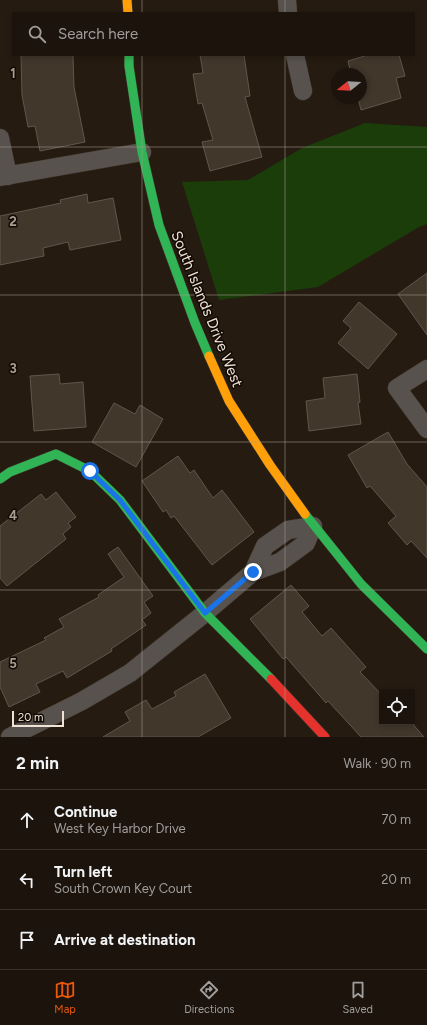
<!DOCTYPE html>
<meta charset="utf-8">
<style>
body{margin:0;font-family:Figtree,sans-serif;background:#29211a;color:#f1f3f6}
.controls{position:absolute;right:12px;bottom:12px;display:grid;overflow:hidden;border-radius:0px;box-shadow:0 2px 6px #0003}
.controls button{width:36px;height:36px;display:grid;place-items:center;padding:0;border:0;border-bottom:1px solid #3a332d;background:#1c140c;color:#f1f3f6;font:20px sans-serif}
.compass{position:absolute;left:331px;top:68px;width:36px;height:36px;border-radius:50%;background:#1c140c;box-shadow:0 2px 6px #0003;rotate:252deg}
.scale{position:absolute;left:12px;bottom:10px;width:52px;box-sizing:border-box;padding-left:4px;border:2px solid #f0e3d6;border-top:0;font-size:11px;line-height:14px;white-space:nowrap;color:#f0e3d6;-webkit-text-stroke:3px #110903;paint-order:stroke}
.stop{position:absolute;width:12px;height:12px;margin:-9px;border:3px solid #1a73e8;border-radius:50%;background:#fff}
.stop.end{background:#1a73e8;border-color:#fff;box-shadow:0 1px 4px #0008}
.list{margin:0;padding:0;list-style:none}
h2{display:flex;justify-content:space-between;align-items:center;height:52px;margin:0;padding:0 16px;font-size:17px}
h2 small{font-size:13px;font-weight:400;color:#a09e9d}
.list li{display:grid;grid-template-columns:26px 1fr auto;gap:12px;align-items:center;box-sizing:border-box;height:60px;padding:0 16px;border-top:1px solid #3a332d}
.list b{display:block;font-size:15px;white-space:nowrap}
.list p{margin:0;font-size:13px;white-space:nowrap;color:#a09e9d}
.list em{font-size:13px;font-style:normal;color:#a09e9d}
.icon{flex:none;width:22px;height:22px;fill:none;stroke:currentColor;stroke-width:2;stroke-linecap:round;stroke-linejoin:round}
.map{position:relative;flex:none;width:427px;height:737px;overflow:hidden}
.search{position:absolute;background:#1c140c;box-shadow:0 2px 6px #0003;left:12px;right:12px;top:12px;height:44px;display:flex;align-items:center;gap:10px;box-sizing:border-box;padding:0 14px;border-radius:0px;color:#a09e9d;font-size:15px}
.sheet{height:232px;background:#1c140c}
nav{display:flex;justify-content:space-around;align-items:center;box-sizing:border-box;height:56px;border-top:1px solid #3a332d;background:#1c140c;font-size:11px;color:#a09e9d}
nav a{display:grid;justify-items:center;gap:2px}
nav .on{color:#ea580c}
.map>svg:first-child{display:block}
.green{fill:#1a3d0a}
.building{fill:#42372b;stroke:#60564d}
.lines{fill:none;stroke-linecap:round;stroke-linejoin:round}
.street-casing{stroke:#41372d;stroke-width:19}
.fast-casing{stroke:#41372d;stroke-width:10}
.slow-casing{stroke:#41372d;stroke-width:10}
.jam-casing{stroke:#41372d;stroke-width:10}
.street{stroke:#57524e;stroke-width:18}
.fast{stroke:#30b455;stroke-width:9}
.slow{stroke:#ff9f0a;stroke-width:9}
.jam{stroke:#e5322d;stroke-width:9}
.route{stroke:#1a73e8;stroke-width:5}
.grid{fill:none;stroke:#a99d91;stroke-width:1;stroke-opacity:0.55}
.labels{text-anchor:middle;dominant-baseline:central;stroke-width:3;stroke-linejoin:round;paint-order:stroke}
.street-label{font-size:15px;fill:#f0e3d6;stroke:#110903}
.grid-label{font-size:13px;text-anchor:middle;font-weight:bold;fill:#a99d91;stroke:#110903;stroke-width:3;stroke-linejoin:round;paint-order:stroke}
</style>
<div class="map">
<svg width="427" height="737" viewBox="0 0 427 737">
<rect width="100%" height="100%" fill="#261b10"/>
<path class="green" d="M 365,123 L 427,127 L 427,224 L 419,227 L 318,287 L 219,300 L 182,182 L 248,180 L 302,148 Z"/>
<path class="building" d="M 21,55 L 73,55 L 74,87 L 85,142 L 40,151 L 35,126 L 28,127 L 22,95 Z
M 200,55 L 244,55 L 250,96 L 245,97 L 262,157 L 210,171 L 202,142 L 213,140 L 202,103 L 198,104 L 193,74 L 203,73 Z
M 368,55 L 399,55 L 405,76 L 396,78 L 401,98 L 361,110 L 358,98 L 361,98 L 361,74 L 351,74 L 348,61 Z
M 87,194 L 88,203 L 113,198 L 121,240 L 70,250 L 68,242 L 43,248 L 44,256 L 0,265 L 0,216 L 61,203 L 60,200 Z
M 427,273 L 427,335 L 398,294 Z
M 359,302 L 397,334 L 368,369 L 338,343 L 351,328 L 343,321 Z
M 59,374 L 60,384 L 83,382 L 86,427 L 34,431 L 30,376 Z
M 357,374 L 360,402 L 358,403 L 361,424 L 309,431 L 306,401 L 325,398 L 323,378 Z
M 114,403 L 135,414 L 140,405 L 163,419 L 136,467 L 92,442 Z
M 388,432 L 407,464 L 427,487 L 427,558 L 411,541 L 407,545 L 388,523 L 396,516 L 370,486 L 367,488 L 348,455 Z
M 178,456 L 190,473 L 194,470 L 213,498 L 222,490 L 254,532 L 212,565 L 174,516 L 171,518 L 166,510 L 163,512 L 142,481 Z
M 56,492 L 76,517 L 68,523 L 71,527 L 63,534 L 66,539 L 7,586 L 0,578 L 0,526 L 41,494 L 46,500 Z
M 118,547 L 153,596 L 144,602 L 151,613 L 142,620 L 146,625 L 111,649 L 112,651 L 67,678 L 63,671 L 36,684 L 40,692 L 9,707 L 0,687 L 0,662 L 46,640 L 44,638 L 64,627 L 59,619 L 99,597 L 98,595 L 124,577 L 108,554 Z
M 291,585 L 309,606 L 302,612 L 322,636 L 331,628 L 366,667 L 360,672 L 382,695 L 382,722 L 411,722 L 424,737 L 361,737 L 328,701 L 326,703 L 286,657 L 283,659 L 250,619 Z
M 205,674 L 231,718 L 198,737 L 103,737 L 130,721 L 125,712 L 146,700 L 152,709 L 176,696 L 174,692 Z"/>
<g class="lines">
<defs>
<path id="street" d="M 287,0 L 288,13
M 295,55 L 303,91
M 0,138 L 8,176
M 0,177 L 142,152
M 427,369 L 397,388 L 427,429
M 253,572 L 265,546 L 288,530 L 313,526
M 10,737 L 82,701 L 130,673 L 205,613 L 253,572 L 280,562 L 306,543 L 313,526"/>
<path id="fast" d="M 129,55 L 129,66 L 142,152 L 159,225 L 195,323 L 209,356
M 0,479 L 10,472 L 56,454 L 90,471 L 120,500 L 205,613 L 271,679
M 305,514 L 361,584 L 427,649"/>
<path id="slow" d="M 127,0 L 128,13
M 209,356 L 229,401 L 270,465 L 305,514"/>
<path id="jam" d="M 271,679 L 325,737"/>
</defs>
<use href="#street" class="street-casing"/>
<use href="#fast" class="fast-casing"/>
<use href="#slow" class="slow-casing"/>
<use href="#jam" class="jam-casing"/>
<use href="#street" class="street"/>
<use href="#fast" class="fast"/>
<use href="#slow" class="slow"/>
<use href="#jam" class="jam"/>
</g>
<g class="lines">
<path class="route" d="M 90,471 L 120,500 L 205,613 L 253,572"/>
</g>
<path class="grid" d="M 142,0 L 142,13M 285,0 L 285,13M 142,55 L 142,737M 285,55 L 285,737M 0,147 L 427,147M 0,295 L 427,295M 0,442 L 427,442M 0,590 L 427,590"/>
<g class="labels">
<g class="street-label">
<text transform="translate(207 309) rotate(68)">South Islands Drive West</text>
</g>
</g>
<g class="grid-label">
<text x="13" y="78">1</text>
<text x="13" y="226">2</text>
<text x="13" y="373">3</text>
<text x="13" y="520">4</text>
<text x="13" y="668">5</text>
</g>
</svg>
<div class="controls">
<button><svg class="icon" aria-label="locate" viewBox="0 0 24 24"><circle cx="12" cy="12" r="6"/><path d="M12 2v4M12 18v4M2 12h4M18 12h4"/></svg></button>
</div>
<svg class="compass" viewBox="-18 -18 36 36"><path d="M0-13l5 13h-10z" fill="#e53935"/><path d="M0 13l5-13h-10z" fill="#a09e9d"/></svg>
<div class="scale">20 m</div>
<div class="stop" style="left:90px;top:471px"></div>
<div class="stop end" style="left:253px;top:572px"></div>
<div class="search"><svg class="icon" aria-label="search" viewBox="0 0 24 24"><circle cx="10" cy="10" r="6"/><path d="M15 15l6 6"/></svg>Search here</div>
</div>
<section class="sheet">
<h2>2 min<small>Walk · 90 m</small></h2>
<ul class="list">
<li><svg class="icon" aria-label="ahead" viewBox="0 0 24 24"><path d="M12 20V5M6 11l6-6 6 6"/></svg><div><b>Continue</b><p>West Key Harbor Drive</p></div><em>70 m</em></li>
<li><svg class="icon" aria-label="left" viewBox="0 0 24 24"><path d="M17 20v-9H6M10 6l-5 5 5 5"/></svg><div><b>Turn left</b><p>South Crown Key Court</p></div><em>20 m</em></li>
<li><svg class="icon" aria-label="arrive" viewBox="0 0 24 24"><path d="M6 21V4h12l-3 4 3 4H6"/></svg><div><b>Arrive at destination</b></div></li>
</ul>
</section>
<nav>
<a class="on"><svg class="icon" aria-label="map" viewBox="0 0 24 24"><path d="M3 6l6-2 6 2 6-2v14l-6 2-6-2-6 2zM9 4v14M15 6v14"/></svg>Map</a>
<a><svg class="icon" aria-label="directions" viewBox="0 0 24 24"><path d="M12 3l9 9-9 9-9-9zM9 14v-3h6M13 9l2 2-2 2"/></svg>Directions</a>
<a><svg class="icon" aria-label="saved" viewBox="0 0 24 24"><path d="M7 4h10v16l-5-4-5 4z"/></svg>Saved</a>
</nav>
